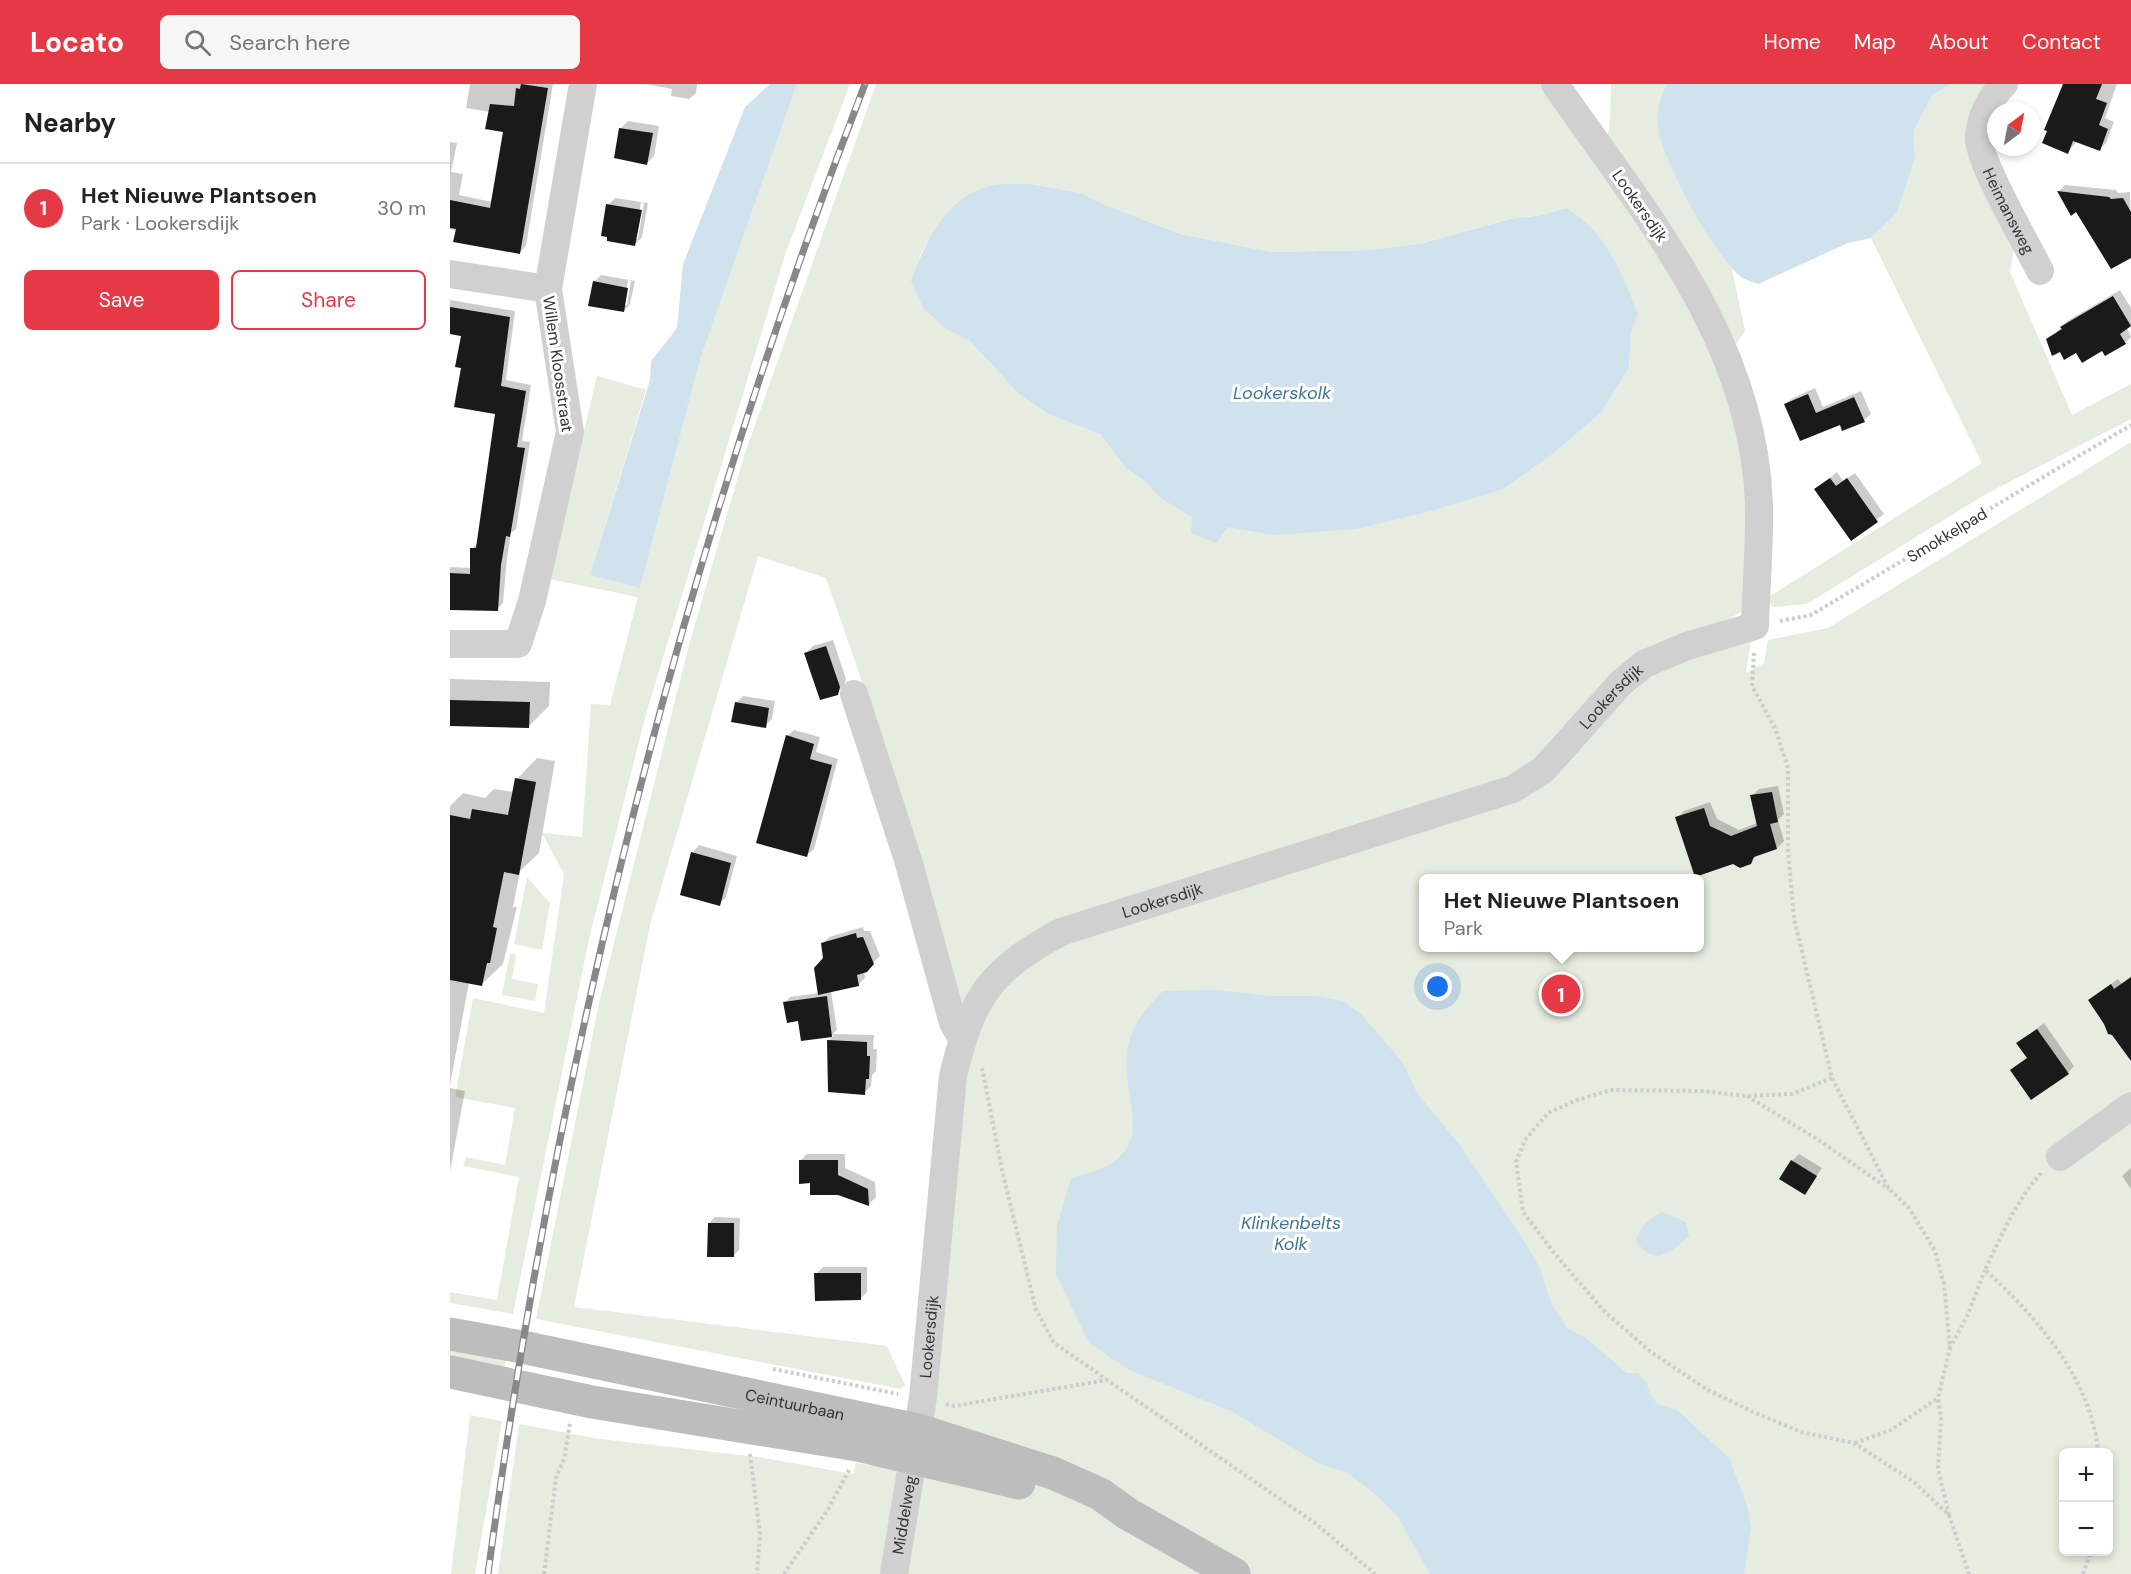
<!DOCTYPE html>
<meta charset="utf-8">
<style>
body{margin:0;font-family:"DM Sans",sans-serif;background:#f6f6f6;color:#222}
.controls{position:absolute;right:18px;bottom:18px;display:grid;overflow:hidden;border-radius:9px;box-shadow:0 3px 9px #0003}
.controls button{width:54px;height:54px;display:grid;place-items:center;padding:0;border:0;border-bottom:2px solid #e0e0e0;background:#fff;color:#222;font:30px sans-serif}
.compass{position:absolute;left:1537px;top:18px;width:54px;height:54px;border-radius:50%;background:#fff;box-shadow:0 3px 9px #0003;rotate:32deg}
.you{position:absolute;left:988px;top:903px;width:21px;height:21px;margin:-15px;border:4px solid #fff;border-radius:50%;background:#1a73e8;box-shadow:0 0 0 9px #1a73e833}
.badge{display:grid;place-items:center;width:39px;height:39px;border-radius:50%;background:#e63946;color:#fff;font-size:20px;font-weight:700}
.pin{position:absolute;translate:-50% -50%;border:3px solid #fff;box-shadow:0 2px 6px #0006}
.popup{position:absolute;left:969px;top:790px;width:285px;height:78px;box-sizing:border-box;display:grid;place-content:center;border-radius:9px;background:#fff;filter:drop-shadow(0 2px 4px #0005);font-size:20px;white-space:nowrap;color:#767676}
.popup b{font-size:22px;color:#222}
.popup::after{content:'';position:absolute;left:50%;top:100%;margin-left:-12px;border:12px solid transparent;border-top-color:#fff}
.list{margin:0;padding:0;list-style:none}
h2{display:flex;justify-content:space-between;align-items:center;height:78px;margin:0;padding:0 24px;font-size:26px}
h2 small{font-size:20px;font-weight:400;color:#767676}
.list li{display:grid;grid-template-columns:39px 1fr auto;gap:18px;align-items:center;box-sizing:border-box;height:90px;padding:0 24px;border-top:2px solid #e0e0e0}
.list b{display:block;font-size:22px;white-space:nowrap}
.list p{margin:0;font-size:20px;white-space:nowrap;color:#767676}
.list em{font-size:20px;font-style:normal;color:#767676}
.actions{display:flex;gap:12px;padding:18px 24px}
.actions a{flex:1;padding:14px 0;border:2px solid #e63946;border-radius:9px;text-align:center;font-size:21px;color:#e63946}
.actions .main{background:#e63946;color:#fff}
.icon{flex:none;width:33px;height:33px;fill:none;stroke:currentColor;stroke-width:2;stroke-linecap:round;stroke-linejoin:round}
.map{position:relative;flex:none;width:1681px;height:1490px;overflow:hidden}
header{display:flex;align-items:center;gap:36px;box-sizing:border-box;height:84px;padding:0 30px;background:#e63946;color:#fff}
header strong{font-size:28px}
nav{display:flex;gap:33px;margin-inline-start:auto;font-size:21px}
.search{width:420px;height:54px;background:#f6f6f6;display:flex;align-items:center;gap:15px;box-sizing:border-box;padding:0 21px;border-radius:9px;color:#767676;font-size:22px}
main{display:flex}
aside{flex:1;background:#fff}
.map>svg:first-child{display:block}
.green{fill:#e6ecdf;fill-rule:evenodd}
.water{fill:#cfe2ee}
.shadow{fill:#0003;fill-rule:evenodd}
.building{fill:#1a1a1a}
.lines{fill:none;stroke-linecap:round;stroke-linejoin:round}
.path{stroke:#cdcdcd;stroke-width:4;stroke-dasharray:3 3;stroke-linecap:butt}
.street{stroke:#d0d0d0;stroke-width:28}
.secondary{stroke:#bdbdbd;stroke-width:33}
.rail-casing{stroke:#888;stroke-width:7}
.rail{stroke:#fff;stroke-width:4.5;stroke-dasharray:14;stroke-linecap:butt}
.labels{text-anchor:middle;dominant-baseline:central;stroke-width:6;stroke-linejoin:round;paint-order:stroke}
.street-label{font-size:16px;fill:#333;stroke:#fff}
.water-label{font-size:18px;font-style:italic;fill:#3f7597;stroke:#fff}
</style>
<header>
<strong>Locato</strong>
<div class="search"><svg class="icon" aria-label="search" viewBox="0 0 24 24"><circle cx="10" cy="10" r="6"/><path d="M15 15l6 6"/></svg>Search here</div>
<nav><a>Home</a><a>Map</a><a>About</a><a>Contact</a></nav>
</header>
<main>
<aside>
<h2>Nearby<small></small></h2>
<ul class="list">
<li><span class="badge">1</span><div><b>Het Nieuwe Plantsoen</b><p>Park · Lookersdijk</p></div><em>30 m</em></li>
</ul>
<div class="actions"><a class="main">Save</a><a>Share</a></div>
</aside>
<div class="map">
<svg width="1681" height="1490" viewBox="0 0 1681 1490">
<rect width="100%" height="100%" fill="#fff"/>
<path class="green" d="M 347,0 L 400,0 L 336,168 L 196,630 L 139,855 L 63,1230 L 0,1219 L 0,1208 L 47,1216 L 69,1093 L 13,1082 L 16,1073 L 55,1081 L 65,1024 L 5,1013 L 23,914 L 94,929 L 114,790 L 92,749 L 132,753 L 141,620 L 160,621 L 188,513 L 99,495 L 147,292 L 196,306 L 140,491 L 190,504 L 251,273 Z
M 426,0 L 1099,0 L 1254,234 L 1292,338 L 1301,507 L 1291,528 L 1263,544 L 1094,673 L 1059,695 L 584,855 L 510,936 L 433,658 L 376,494 L 308,472 L 200,841 L 124,1223 L 437,1262 L 455,1301 L 451,1305 L 86,1235 L 149,919 L 239,561 L 294,372 ZM 580,100 L 631,109 L 653,120 L 730,150 L 822,168 L 922,166 L 974,159 L 1058,135 L 1092,131 L 1116,124 L 1188,231 L 1181,248 L 1179,283 L 1152,328 L 1099,373 L 1053,405 L 823,451 L 742,434 L 709,413 L 695,397 L 676,384 L 650,350 L 598,330 L 569,310 L 519,256 L 469,173 C 499,117 514,102 580,100 Z
M 1161,0 L 1217,0 C 1186,48 1247,131 1272,172 L 1281,181 L 1295,247 L 1284,263 L 1156,60 L 1160,38 Z
M 1499,0 L 1542,0 L 1526,26 L 1565,157 L 1560,188 L 1622,331 L 1681,300 L 1681,335 L 1536,410 L 1357,520 L 1323,523 L 1317,514 L 1532,379 L 1421,154 L 1447,129 L 1465,74 L 1464,46 L 1483,10 Z
M 1681,358 L 1681,1490 L 48,1490 L 69,1340 L 150,1355 L 308,1373 L 403,1390 L 406,1379 L 474,1390 L 514,967 L 529,926 L 588,868 L 1071,712 L 1215,578 L 1301,556 L 1296,589 L 1314,579 L 1318,556 L 1378,544 ZM 973,794 L 1249,794 L 1249,864 L 973,864 ZM 1614,1368 L 1658,1368 L 1658,1468 L 1614,1468 Z
M 77,793 L 100,819 L 92,866 L 64,860 Z
M 60,869 L 66,871 L 62,895 L 88,900 L 85,917 L 52,911 Z
M 0,1257 L 57,1267 L 54,1287 L 0,1277 Z
M 20,1331 L 52,1337 L 25,1490 L 1,1490 Z"/>
<path class="water" d="M 320,0 L 347,0 L 251,273 L 190,504 L 140,491 L 200,296 L 201,277 L 227,244 L 233,180 L 295,23 Z
M 1217,0 L 1499,0 L 1499,1 L 1483,10 L 1464,46 L 1465,74 L 1447,129 L 1421,154 L 1398,159 L 1308,200 C 1303,198 1295,196 1291,193 C 1264,171 1216,83 1209,49 C 1206,33 1208,14 1217,0 Z
M 580,100 L 631,109 L 653,120 L 730,150 L 822,168 L 922,166 L 974,159 L 1059,135 L 1092,131 L 1116,124 C 1154,145 1173,191 1188,231 L 1181,248 L 1179,283 L 1152,328 L 1099,373 L 1053,405 L 981,427 L 906,445 L 823,451 L 778,443 L 766,459 L 741,449 L 742,434 L 709,413 L 695,397 L 676,384 L 650,350 L 598,330 L 569,310 L 519,256 L 496,245 L 474,225 L 461,198 C 475,156 498,108 547,101 C 557,99 569,100 580,100 Z
M 765,906 L 819,912 L 865,912 L 893,917 L 911,930 L 953,979 L 967,1009 L 1012,1064 L 1069,1149 L 1090,1184 L 1101,1219 L 1117,1244 L 1137,1255 L 1177,1289 L 1188,1289 L 1197,1299 L 1200,1310 L 1208,1320 L 1227,1326 L 1279,1374 L 1297,1421 L 1301,1444 L 1294,1490 L 980,1490 L 948,1433 L 925,1410 L 898,1389 L 870,1380 L 781,1327 L 679,1286 L 639,1259 L 606,1190 L 607,1142 L 621,1094 C 730,1070 656,1009 683,947 C 690,931 701,919 713,907 Z
M 1212,1128 L 1236,1138 L 1239,1153 L 1222,1166 L 1208,1173 L 1196,1168 L 1186,1158 C 1190,1142 1197,1136 1212,1128 Z"/>
<path class="shadow" d="M 20,0 L 103,0 L 76,162 L 70,168 L 0,145 L 0,58 L 7,59 L 1,88 L 13,90 L 9,111 L 42,118 L 55,47 L 40,28 L 16,24 Z
M 195,0 L 247,0 L 246,9 L 239,15 L 221,12 L 222,5 Z
M 1615,0 L 1667,0 L 1655,34 L 1664,38 L 1656,59 L 1649,66 L 1627,57 L 1618,68 Z
M 178,37 L 209,42 L 204,72 L 197,79 L 166,73 L 171,44 Z
M 1615,101 L 1666,106 L 1668,109 L 1680,108 L 1681,172 L 1627,126 L 1609,107 Z
M 165,114 L 198,119 L 192,153 L 185,160 L 159,152 L 158,121 ZM 191,118 L 194,119 L 188,155 L 185,155 Z
M 151,191 L 185,197 L 180,220 L 174,227 L 144,198 ZM 178,196 L 181,197 L 177,221 L 174,221 Z
M 1670,206 L 1681,224 L 1681,242 L 1677,244 L 1681,253 L 1675,259 L 1652,265 L 1627,267 L 1610,266 L 1598,256 L 1619,236 Z
M 0,216 L 65,227 L 56,296 L 81,301 L 72,357 L 80,358 L 66,445 L 61,449 L 57,474 L 53,519 L 47,525 L 0,524 L 0,483 L 21,484 L 22,465 L 28,458 L 46,329 L 13,283 L 13,251 L 0,248 Z
M 1365,304 L 1373,323 L 1411,307 L 1421,330 L 1414,336 L 1390,339 L 1336,320 L 1343,314 Z
M 1387,388 L 1393,397 L 1405,389 L 1434,430 L 1401,455 L 1366,405 Z
M 383,556 L 396,595 L 394,602 L 387,609 L 356,569 L 363,562 Z
M 0,595 L 100,598 L 99,622 L 79,642 L 0,640 Z
M 293,612 L 325,617 L 322,635 L 315,642 L 286,619 Z
M 344,646 L 370,653 L 366,668 L 388,675 L 364,765 L 357,771 L 337,652 Z
M 87,674 L 105,677 L 89,769 L 70,787 L 63,823 L 67,823 L 53,880 L 32,900 L 19,898 L 0,1001 L 0,722 L 13,709 L 35,714 L 44,705 L 64,708 L 67,695 Z
M 1328,702 L 1334,730 L 1328,736 L 1334,757 L 1327,764 L 1308,770 L 1300,778 L 1227,734 L 1234,727 L 1260,718 L 1267,735 L 1289,746 L 1307,739 L 1302,712 L 1309,705 Z
M 249,761 L 287,772 L 276,813 L 269,820 L 243,768 Z
M 413,843 L 414,847 L 420,847 L 430,872 L 414,887 L 415,894 L 408,901 L 381,907 L 387,946 L 383,950 L 424,951 L 423,965 L 427,965 L 426,987 L 422,991 L 421,1002 L 414,1009 L 378,957 L 384,951 L 352,956 L 349,936 L 335,919 L 340,913 L 369,909 L 374,875 L 372,860 L 379,853 Z
M 1681,893 L 1681,953 L 1655,939 L 1640,916 L 1668,895 L 1672,900 Z
M 1594,939 L 1624,982 L 1618,989 L 1562,986 L 1578,973 L 1568,959 Z
M 0,1004 L 15,1007 L 0,1087 Z
M 357,1070 L 395,1070 L 395,1084 L 425,1098 L 426,1113 L 419,1120 L 362,1098 L 350,1077 Z
M 1349,1070 L 1372,1084 L 1355,1109 L 1342,1077 Z
M 1681,1084 L 1681,1105 L 1672,1092 Z
M 265,1133 L 290,1134 L 289,1166 L 283,1172 L 259,1139 Z
M 373,1183 L 417,1183 L 417,1208 L 410,1215 L 366,1190 Z"/>
<path class="building" d="M 71,0 L 98,4 L 70,170 L 3,158 L 6,145 L 0,144 L 0,116 L 40,124 L 53,48 L 35,45 L 40,20 L 64,22 L 66,4 L 70,5 Z
M 1613,0 L 1652,0 L 1646,15 L 1657,19 L 1649,41 L 1658,45 L 1650,67 L 1623,57 L 1618,70 L 1592,59 L 1597,47 L 1594,46 Z
M 169,44 L 203,49 L 197,81 L 164,74 Z
M 1607,107 L 1659,113 L 1661,115 L 1673,114 L 1681,128 L 1681,174 L 1661,185 L 1626,128 L 1621,132 Z
M 156,120 L 192,126 L 185,162 L 157,157 L 157,153 L 151,152 Z
M 143,197 L 178,204 L 174,228 L 138,222 Z
M 1663,212 L 1681,242 L 1670,250 L 1676,260 L 1655,272 L 1652,267 L 1632,279 L 1626,269 L 1614,276 L 1610,268 L 1602,272 L 1596,255 L 1612,245 L 1610,243 Z
M 0,223 L 60,233 L 51,302 L 76,307 L 67,363 L 75,364 L 60,453 L 56,452 L 51,481 L 48,527 L 0,526 L 0,489 L 20,490 L 20,464 L 26,464 L 45,330 L 4,323 L 11,284 L 5,283 L 11,252 L 0,250 Z
M 1358,310 L 1366,329 L 1404,313 L 1415,338 L 1392,347 L 1390,341 L 1350,357 L 1334,320 Z
M 1380,394 L 1386,402 L 1397,394 L 1428,438 L 1401,457 L 1364,405 Z
M 376,562 L 390,603 L 388,611 L 370,616 L 354,569 Z
M 0,616 L 80,618 L 79,644 L 0,642 Z
M 285,618 L 319,624 L 316,644 L 281,638 Z
M 336,651 L 364,660 L 360,675 L 382,681 L 357,773 L 306,759 Z
M 65,694 L 86,698 L 69,791 L 54,788 L 43,843 L 47,844 L 40,879 L 37,879 L 32,902 L 0,896 L 0,731 L 20,735 L 22,725 L 58,731 Z
M 1322,708 L 1328,738 L 1320,740 L 1327,765 L 1304,773 L 1301,780 L 1290,784 L 1283,780 L 1245,793 L 1225,733 L 1254,724 L 1260,742 L 1281,752 L 1307,742 L 1300,711 Z
M 241,768 L 281,779 L 270,822 L 230,811 Z
M 406,849 L 407,854 L 413,853 L 424,880 L 417,888 L 407,891 L 409,902 L 368,911 L 364,884 L 373,874 L 371,859 Z
M 1681,893 L 1681,977 L 1662,951 L 1658,950 L 1654,940 L 1638,916 L 1661,900 L 1664,905 Z
M 377,912 L 382,953 L 351,957 L 348,937 L 337,939 L 333,918 Z
M 1587,945 L 1619,990 L 1581,1016 L 1560,986 L 1577,974 L 1566,959 Z
M 377,956 L 417,958 L 417,972 L 420,972 L 419,995 L 416,995 L 415,1011 L 378,1008 Z
M 349,1076 L 388,1076 L 388,1091 L 418,1105 L 419,1122 L 388,1111 L 360,1111 L 360,1099 L 349,1100 Z
M 1341,1076 L 1367,1092 L 1355,1111 L 1329,1095 Z
M 258,1139 L 284,1139 L 284,1173 L 257,1173 Z
M 364,1189 L 411,1189 L 411,1216 L 365,1217 Z"/>
<g class="lines">
<path class="path" d="M 1330,537 L 1361,531 L 1681,341
M 1304,569 L 1302,602 L 1325,644 L 1338,684 L 1338,766 L 1344,834 L 1382,994 L 1439,1105 L 1459,1124 L 1485,1167 L 1494,1200 L 1500,1264 L 1518,1230 L 1535,1186
M 532,984 L 552,1086 L 586,1226 L 604,1259 L 656,1295
M 1382,994 L 1342,1010 L 1296,1012 L 1253,1007 L 1161,1006 L 1127,1016 L 1098,1029 L 1075,1056 L 1066,1078 L 1073,1128 L 1105,1170 L 1154,1227 L 1201,1268 L 1256,1305 L 1303,1328 L 1351,1348 L 1404,1359 L 1464,1398 L 1499,1431 L 1519,1490
M 1297,1012 L 1370,1057 L 1439,1105
M 1591,1089 C 1566,1117 1551,1152 1535,1186 C 1587,1233 1642,1296 1648,1368
M 323,1285 L 448,1310
M 496,1320 L 504,1322 L 657,1296 L 865,1439 L 925,1490
M 1405,1359 L 1441,1346 L 1488,1314
M 300,1370 L 310,1450 L 307,1490
M 1499,1431 L 1488,1385 L 1491,1335 L 1488,1314 L 1500,1264
M 94,1490 L 106,1394 L 114,1375 L 120,1339
M 334,1490 L 377,1427 L 399,1386
M 1633,1490 L 1641,1468"/>
<g class="street">
<path id="s1" d="M 1554,0 C 1540,14 1530,33 1529,53 C 1528,78 1577,160 1590,187"/>
<path d="M 0,190 L 98,205"/>
<path d="M 0,560 L 68,560 L 82,517 L 120,348 L 98,205 L 133,0"/>
<path d="M 404,610 L 458,776 L 503,939 L 512,954"/>
<path d="M 1610,1073 L 1681,1022"/>
<path id="s2" d="M 444,1490 L 473,1313 L 503,992 C 522,913 539,887 611,848 L 1063,705 L 1093,686 L 1170,600 L 1194,580 L 1237,562 L 1305,542 C 1306,502 1310,460 1309,419 C 1303,254 1194,129 1105,0"/>
</g>
<g class="secondary">
<path id="s3" d="M 0,1250 L 72,1263 L 468,1346 L 603,1389 L 650,1410 L 678,1430 L 784,1490"/>
<path d="M 0,1288 L 142,1318 L 407,1361 L 569,1399"/>
</g>
<defs>
<path id="rail" d="M 38,1490 C 106,981 230,479 415,0"/>
</defs>
<use href="#rail" class="rail-casing"/>
<use href="#rail" class="rail"/>
</g>
<g class="labels">
<g class="street-label">
<text transform="translate(1190 122) rotate(55)">Lookersdijk</text>
<text stroke="none"><textPath href="#s1" startOffset="140">Heimansweg</textPath></text>
<text transform="translate(108 280) rotate(82)">Willem Kloosstraat</text>
<text transform="translate(1497 451) rotate(-31)">Smokkelpad</text>
<text stroke="none"><textPath href="#s2" startOffset="1300">Lookersdijk</textPath></text>
<text stroke="none"><textPath href="#s2" startOffset="796">Lookersdijk</textPath></text>
<text stroke="none"><textPath href="#s2" startOffset="240">Lookersdijk</textPath></text>
<text stroke="none"><textPath href="#s3" startOffset="352">Ceintuurbaan</textPath></text>
<text stroke="none"><textPath href="#s2" startOffset="60">Middelweg</textPath></text>
</g>
<g class="water-label">
<text x="832" y="309">Lookerskolk</text>
<text x="841" y="1139">Klinkenbelts<tspan x="841" dy="21">Kolk</tspan></text>
</g>
</g>
</svg>
<div class="controls">
<button>+</button>
<button>−</button>
</div>
<svg class="compass" viewBox="-18 -18 36 36"><path d="M0-13l5 13h-10z" fill="#e53935"/><path d="M0 13l5-13h-10z" fill="#767676"/></svg>
<div class="you"></div>
<div class="pin badge" style="left:1111px;top:910px">1</div>
<div class="popup"><b>Het Nieuwe Plantsoen</b>Park</div>
</div>
</main>
